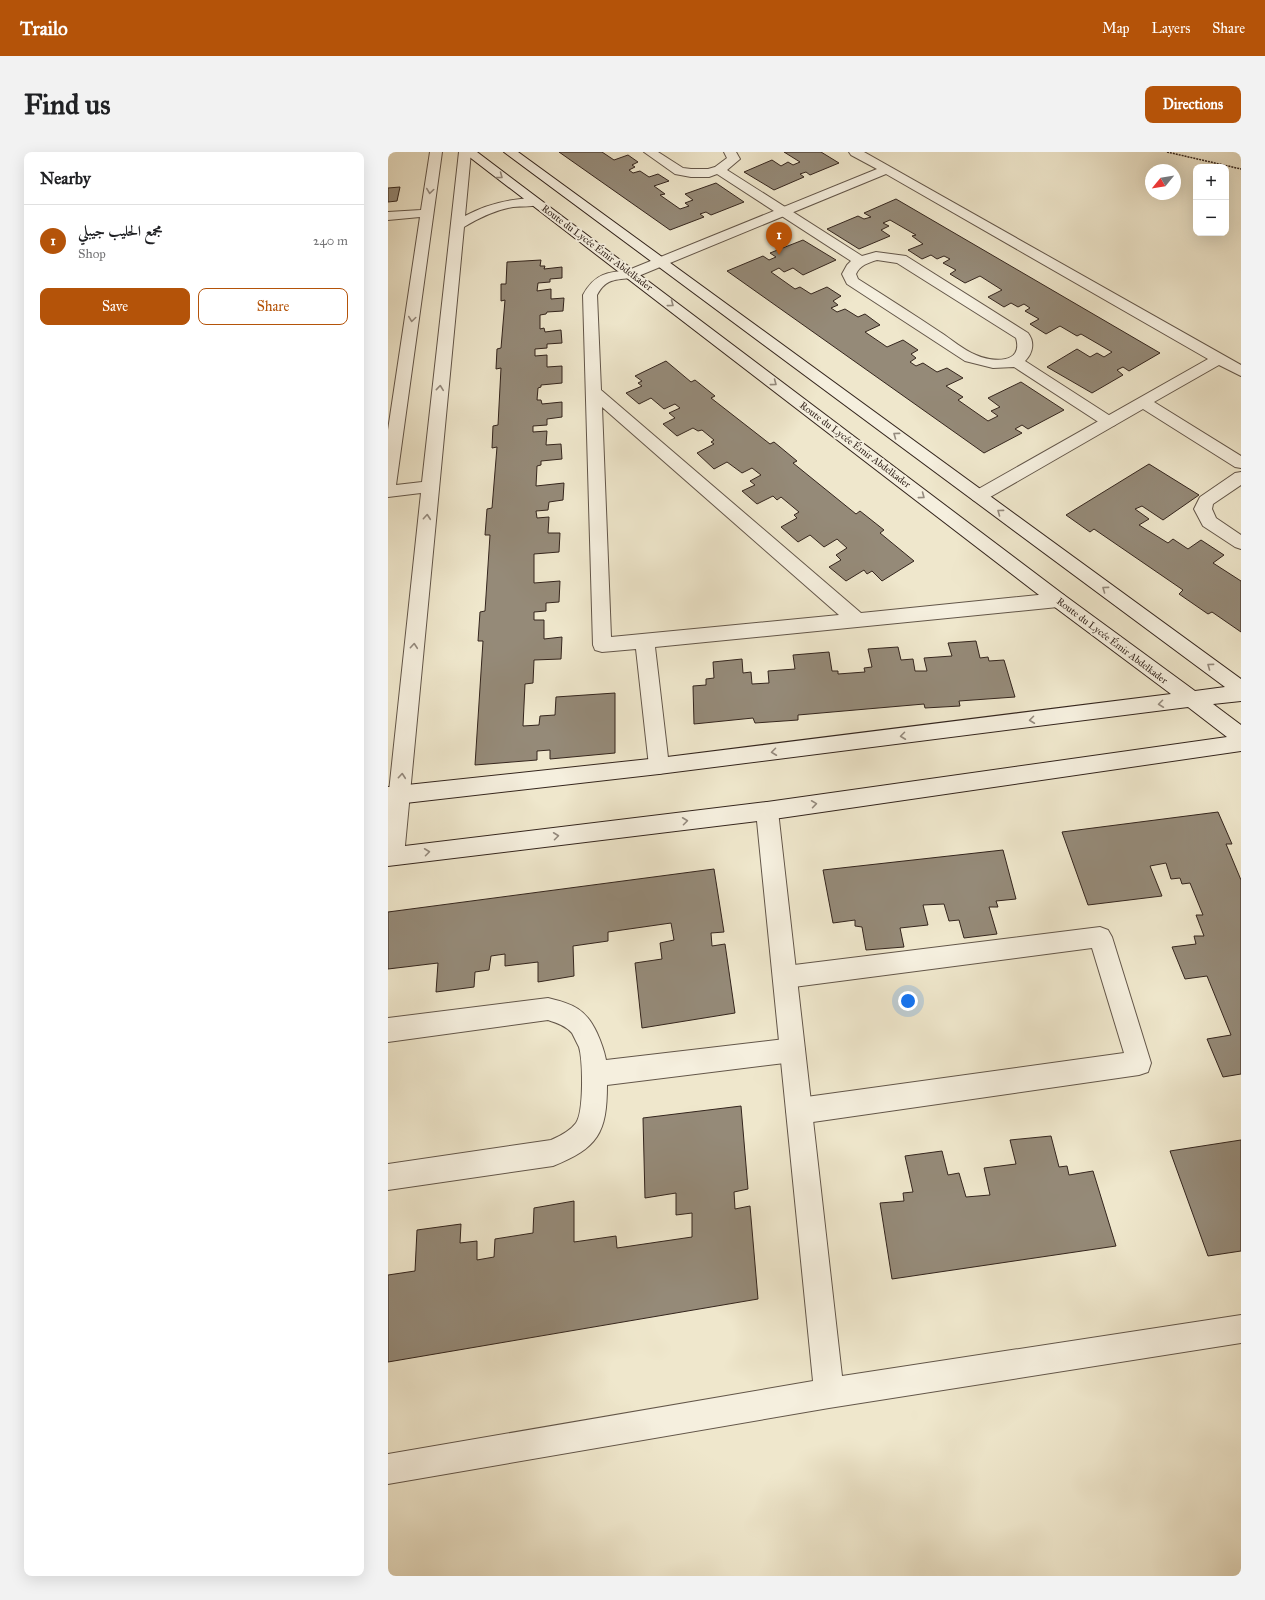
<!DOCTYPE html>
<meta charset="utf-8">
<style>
body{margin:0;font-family:"IM FELL Great Primer",Amiri,serif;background:#f2f2f2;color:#202124}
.controls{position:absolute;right:12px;top:12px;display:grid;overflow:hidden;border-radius:8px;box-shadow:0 4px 16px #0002}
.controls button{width:36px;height:36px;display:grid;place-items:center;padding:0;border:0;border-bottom:1px solid #e0e0e0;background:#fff;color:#202124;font:20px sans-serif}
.compass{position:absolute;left:757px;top:12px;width:36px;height:36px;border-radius:50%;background:#fff;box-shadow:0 4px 16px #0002;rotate:240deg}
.you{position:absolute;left:520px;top:849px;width:14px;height:14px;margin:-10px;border:3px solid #fff;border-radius:50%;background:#1a73e8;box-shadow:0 0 0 6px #1a73e833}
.badge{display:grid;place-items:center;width:26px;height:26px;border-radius:50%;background:#b45309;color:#fff;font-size:13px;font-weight:700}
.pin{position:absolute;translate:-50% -33px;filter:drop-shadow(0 1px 2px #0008)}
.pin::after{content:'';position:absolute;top:21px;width:14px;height:12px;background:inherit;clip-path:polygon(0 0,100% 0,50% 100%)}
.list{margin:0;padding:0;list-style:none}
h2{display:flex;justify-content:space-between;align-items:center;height:52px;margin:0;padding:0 16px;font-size:17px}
h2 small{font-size:13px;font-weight:400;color:#757577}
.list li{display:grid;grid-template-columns:26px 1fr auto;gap:12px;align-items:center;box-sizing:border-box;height:72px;padding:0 16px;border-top:1px solid #e0e0e0}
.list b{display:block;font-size:15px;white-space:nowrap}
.list p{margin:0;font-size:13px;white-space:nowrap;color:#757577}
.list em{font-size:13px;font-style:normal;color:#757577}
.actions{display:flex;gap:8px;padding:12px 16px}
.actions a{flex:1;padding:9px 0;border:1px solid #b45309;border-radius:8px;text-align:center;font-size:14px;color:#b45309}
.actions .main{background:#b45309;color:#fff}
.map{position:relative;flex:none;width:853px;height:1424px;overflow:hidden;border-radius:8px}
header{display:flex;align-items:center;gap:24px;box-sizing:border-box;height:56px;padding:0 20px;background:#b45309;color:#fff}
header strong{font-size:19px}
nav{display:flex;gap:22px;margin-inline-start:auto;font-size:14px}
.intro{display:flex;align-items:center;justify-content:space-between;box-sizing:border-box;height:96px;padding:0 24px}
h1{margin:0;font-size:28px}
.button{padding:10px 18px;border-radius:8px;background:#b45309;color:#fff;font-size:14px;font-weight:700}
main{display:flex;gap:24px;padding:0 24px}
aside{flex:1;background:#fff;border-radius:8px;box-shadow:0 4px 16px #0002}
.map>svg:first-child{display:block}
.building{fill:#958a78;stroke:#34251d}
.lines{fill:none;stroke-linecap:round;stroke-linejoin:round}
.lane-casing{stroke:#635649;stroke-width:2}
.street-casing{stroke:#635649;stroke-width:2}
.secondary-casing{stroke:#34251d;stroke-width:2}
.path{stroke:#34251d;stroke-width:1.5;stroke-dasharray:2 1;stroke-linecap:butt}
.lane{fill:#f5efde;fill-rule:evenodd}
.street{fill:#f5efde;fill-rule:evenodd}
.secondary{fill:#f5efde;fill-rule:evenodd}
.oneway{stroke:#948a7e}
.labels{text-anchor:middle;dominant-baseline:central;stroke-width:4;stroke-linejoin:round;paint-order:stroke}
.far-street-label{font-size:10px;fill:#34251d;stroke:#f5efde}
</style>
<header>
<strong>Trailo</strong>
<nav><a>Map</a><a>Layers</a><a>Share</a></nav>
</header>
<div class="intro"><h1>Find us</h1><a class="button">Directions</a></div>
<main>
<aside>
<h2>Nearby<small></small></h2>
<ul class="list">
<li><span class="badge">1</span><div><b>مجمع الحليب جيبلي</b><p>Shop</p></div><em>240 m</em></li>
</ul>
<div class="actions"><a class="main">Save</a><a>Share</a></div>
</aside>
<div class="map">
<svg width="853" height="1424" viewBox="0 0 853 1424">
<rect width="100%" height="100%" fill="#efe7cc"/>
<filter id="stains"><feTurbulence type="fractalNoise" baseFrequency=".005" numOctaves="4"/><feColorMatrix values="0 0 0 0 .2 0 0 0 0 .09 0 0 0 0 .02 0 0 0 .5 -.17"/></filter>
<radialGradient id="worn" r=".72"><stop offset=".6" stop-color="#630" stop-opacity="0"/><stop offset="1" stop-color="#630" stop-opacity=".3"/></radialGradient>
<path class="building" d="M 171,0 L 214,0 L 226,8 L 240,3 L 250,10 L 244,13 L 247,15 L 241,18 L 245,21 L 252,19 L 261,25 L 270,22 L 281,29 L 266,34 L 277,42 L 272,43 L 292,57 L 301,54 L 297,51 L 305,48 L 297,42 L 328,31 L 356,50 L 323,63 L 318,60 L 312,62 L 316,65 L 282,78 Z
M 396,0 L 433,0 L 451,11 L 422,23 L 418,20 L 412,22 L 416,25 L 386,38 L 356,20 L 384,8 L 393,14 L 400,10 L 405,13 L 412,10 Z
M 12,35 L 9,49 L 0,50 L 0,36 Z
M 508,47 L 772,201 L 741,219 L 735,215 L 729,218 L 735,223 L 704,241 L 659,215 L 689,197 L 702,205 L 709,201 L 716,205 L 724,200 L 693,182 L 689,184 L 672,174 L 658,182 L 642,172 L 651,167 L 637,159 L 642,156 L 636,152 L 630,155 L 623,151 L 616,155 L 600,145 L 614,138 L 592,124 L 577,131 L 562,122 L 568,118 L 555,111 L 562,107 L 556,104 L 549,107 L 543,103 L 534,107 L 520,98 L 535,92 L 524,84 L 528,83 L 502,68 L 495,71 L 501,74 L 493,78 L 502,84 L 471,97 L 439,77 L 470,64 L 476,67 L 483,65 L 476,61 Z
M 415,88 L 448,108 L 415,123 L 405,116 L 396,120 L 391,116 L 383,120 L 407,137 L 412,135 L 423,142 L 439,135 L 453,144 L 445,149 L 450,153 L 443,156 L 449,160 L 457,157 L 470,165 L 477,162 L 492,173 L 477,180 L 499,195 L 515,188 L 530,198 L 523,202 L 528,206 L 522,210 L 528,214 L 535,211 L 549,220 L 559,216 L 575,226 L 558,234 L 575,245 L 570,248 L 600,269 L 610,264 L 603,259 L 612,255 L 600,246 L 633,230 L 676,258 L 640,277 L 634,273 L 627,277 L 634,281 L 596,301 L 339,119 L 375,104 L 381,108 L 388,105 L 382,101 Z
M 153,108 L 152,114 L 157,114 L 156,117 L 174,115 L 174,126 L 162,127 L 162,130 L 150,131 L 149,139 L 163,137 L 163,147 L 176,146 L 175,159 L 159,160 L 158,162 L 152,163 L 152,177 L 156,176 L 157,180 L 173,178 L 174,191 L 159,192 L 159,196 L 147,197 L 147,204 L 159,203 L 159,215 L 174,214 L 174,231 L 153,233 L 153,235 L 150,236 L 149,248 L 153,248 L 154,252 L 174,250 L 174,265 L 159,267 L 159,273 L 145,274 L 145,280 L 159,279 L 158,293 L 173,292 L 174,307 L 153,309 L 153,313 L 149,314 L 148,334 L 176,331 L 175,348 L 161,350 L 160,358 L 148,359 L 149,366 L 161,365 L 160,381 L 172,381 L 171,400 L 146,402 L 146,431 L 172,429 L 171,450 L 158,451 L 158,459 L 146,460 L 146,468 L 156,468 L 156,487 L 174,485 L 173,507 L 146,508 L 145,531 L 137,532 L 135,574 L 151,573 L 152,564 L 167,563 L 168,545 L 227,541 L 227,601 L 162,607 L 162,598 L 149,599 L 149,608 L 87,613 L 95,489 L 90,489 L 92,460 L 97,459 L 102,383 L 97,383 L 99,357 L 104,356 L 109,295 L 104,296 L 105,274 L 110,273 L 113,216 L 108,217 L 109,197 L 113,196 L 117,148 L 113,149 L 113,132 L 118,132 L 119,110 Z
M 278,209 L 303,230 L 307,228 L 327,244 L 323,246 L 382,292 L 386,290 L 409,309 L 405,311 L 468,362 L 472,359 L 496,378 L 492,381 L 526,409 L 494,429 L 484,419 L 479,422 L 476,418 L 458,429 L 441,415 L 453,408 L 448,403 L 459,396 L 449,387 L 436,395 L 422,383 L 410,390 L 393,375 L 409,366 L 406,363 L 411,360 L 393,345 L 389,348 L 385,344 L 369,352 L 354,339 L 367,333 L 362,329 L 373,323 L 364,316 L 354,321 L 339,310 L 326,317 L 309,301 L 326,292 L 323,290 L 326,288 L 314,278 L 310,279 L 305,276 L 289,284 L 275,272 L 287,266 L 281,261 L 292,256 L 287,252 L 276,257 L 263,246 L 251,252 L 238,241 L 254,234 L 250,231 L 254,229 L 247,224 Z
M 761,312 L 811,343 L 775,368 L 754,354 L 747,357 L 761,367 L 751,373 L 780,391 L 785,387 L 800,397 L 813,388 L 836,403 L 825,411 L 853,429 L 853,480 L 824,460 L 820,462 L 791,442 L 795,438 L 706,377 L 702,380 L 678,363 Z
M 588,489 L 592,506 L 600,505 L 601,509 L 616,508 L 627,545 L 571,549 L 572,554 L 537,556 L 536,552 L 410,563 L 410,568 L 367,571 L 365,566 L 306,572 L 305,534 L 318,533 L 318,527 L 326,526 L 325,510 L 354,507 L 355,521 L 363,520 L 364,532 L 381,531 L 380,519 L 407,517 L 405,503 L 441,500 L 444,519 L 450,519 L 450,522 L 477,520 L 476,516 L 484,515 L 480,497 L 510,495 L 513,508 L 525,507 L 527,519 L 539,519 L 536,506 L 564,504 L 560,491 Z
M 830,660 L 844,692 L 838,692 L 853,728 L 853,922 L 835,925 L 819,887 L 843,883 L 819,824 L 797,827 L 784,795 L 808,792 L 806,784 L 816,784 L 808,763 L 815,763 L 802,731 L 794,732 L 792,726 L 783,727 L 778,711 L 762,714 L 774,744 L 700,753 L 674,680 Z
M 615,698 L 628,747 L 608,749 L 610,755 L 601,755 L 609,782 L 576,786 L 571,768 L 561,769 L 556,752 L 535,753 L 540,773 L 512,776 L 516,795 L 478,798 L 474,775 L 467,774 L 467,768 L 445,771 L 435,718 Z
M 326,717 L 336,780 L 323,781 L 324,794 L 337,792 L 347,861 L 254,876 L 247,811 L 274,807 L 272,791 L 286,788 L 283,771 L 220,780 L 220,789 L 185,794 L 186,824 L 150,830 L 150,810 L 117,814 L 117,802 L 103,804 L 101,818 L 87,820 L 86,835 L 48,840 L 50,811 L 0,817 L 0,760 Z
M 353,954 L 360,1037 L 346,1040 L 347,1057 L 362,1054 L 370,1147 L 0,1210 L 0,1123 L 27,1119 L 29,1078 L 73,1072 L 72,1091 L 89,1089 L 89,1108 L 106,1105 L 107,1087 L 145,1081 L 146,1056 L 186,1049 L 186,1090 L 228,1084 L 229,1096 L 304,1085 L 304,1061 L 288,1063 L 288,1041 L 257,1046 L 255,966 Z
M 663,984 L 671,1015 L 679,1014 L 681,1023 L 705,1019 L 728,1094 L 504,1127 L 492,1051 L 516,1049 L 515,1041 L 525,1040 L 517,1004 L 554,999 L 560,1023 L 571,1021 L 578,1045 L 602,1043 L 596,1016 L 628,1012 L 622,988 Z
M 853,988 L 853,1099 L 820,1104 L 782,999 Z"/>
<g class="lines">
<defs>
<path id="lane" d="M 256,0 L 270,0 L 295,16 L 303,17 L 320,17 L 327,15 L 339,6 L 336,0 L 348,0 L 352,7 L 339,18 L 474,104 L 488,100 L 518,104 L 640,181 C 647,190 645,201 637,209 L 727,267 L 729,270 L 727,273 L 721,275 L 715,273 L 626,215 L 605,216 L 577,209 L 459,132 L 454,122 L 459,113 L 463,109 L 329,22 L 321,25 L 303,25 L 287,22 ZM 489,108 L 509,111 L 628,186 C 636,213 603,210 588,203 C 575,198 563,187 552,180 C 525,162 497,144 470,127 L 468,122 C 472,113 480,111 489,108 Z
M 243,118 L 248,119 L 250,122 L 248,125 C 230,129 219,124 209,143 L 213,238 L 473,461 L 670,441 L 676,443 L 679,448 L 676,453 L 670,455 L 267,495 L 281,614 L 278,620 L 271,622 L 264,620 L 261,614 L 248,497 L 214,500 L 207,498 L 205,493 L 195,143 C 207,121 220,120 243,118 ZM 214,255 L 451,463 L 223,485 Z
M 853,320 L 853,333 L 825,352 L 824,357 L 828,366 L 853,383 L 853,397 L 847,395 L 815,374 L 806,357 L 812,345 L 847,321 Z
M 712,775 L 720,778 L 724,785 L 763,911 L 760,920 L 751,923 L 411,972 L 402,968 L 398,959 L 402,950 L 411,946 L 736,901 L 704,796 L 398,836 L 390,833 L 386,825 L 390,817 L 398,814 Z
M 160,846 C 185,852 198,857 209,881 C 213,890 216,898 218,908 L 405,886 L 414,890 L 417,898 L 414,906 L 405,910 L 219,933 C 219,981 210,996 165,1014 L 0,1038 L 0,1012 L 163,988 C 172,984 182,979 188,971 C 196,960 195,908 191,895 C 189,891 186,885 184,881 C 178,874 169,871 160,868 L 0,890 L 0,866 Z"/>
<path id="street" d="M 42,0 L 54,0 L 8,333 L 34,330 L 71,0 L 83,0 L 77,64 C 99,52 121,47 146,46 L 150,47 L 152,50 L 150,53 C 142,55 134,54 125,55 C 107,58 91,66 76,75 L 16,704 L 13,711 L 5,713 L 0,712 L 0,649 L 33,341 L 0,345 L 0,278 L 32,65 L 0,68 L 0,60 L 33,58 Z
M 461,0 L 476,0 L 853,213 L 853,224 L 831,213 L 766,250 L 853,304 L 853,316 L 847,315 L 755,257 L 597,348 L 591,350 L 585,348 L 583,344 L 585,340 L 820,207 L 498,22 L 248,125 L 243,126 L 238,125 L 236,122 L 238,119 L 489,17 L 463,3 Z
M 379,650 L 387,653 L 390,659 L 454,1224 L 853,1163 L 853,1191 L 441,1256 L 0,1332 L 0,1302 L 425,1229 L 368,659 L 371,653 Z"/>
<path id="secondary" d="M 75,0 L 89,0 L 676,443 L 807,539 L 837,535 L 116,0 L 130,0 L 853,527 L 853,549 L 825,552 L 853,573 L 853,599 L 379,668 L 0,714 L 0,696 L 379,650 L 839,585 L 800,555 L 271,622 L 0,653 L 0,635 L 271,606 L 783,542 L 664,453 Z"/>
</defs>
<use href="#lane" class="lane-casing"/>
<use href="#street" class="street-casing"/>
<use href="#secondary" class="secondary-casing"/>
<path class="path" d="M 779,0 L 853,17"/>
<use href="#lane" class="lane"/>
<use href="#street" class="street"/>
<use href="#secondary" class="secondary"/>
</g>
<defs><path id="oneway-chevron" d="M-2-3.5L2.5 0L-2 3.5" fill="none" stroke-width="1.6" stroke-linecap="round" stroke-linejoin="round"/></defs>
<g class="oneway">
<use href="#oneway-chevron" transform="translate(112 24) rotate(37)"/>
<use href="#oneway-chevron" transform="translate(42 39) rotate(98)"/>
<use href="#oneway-chevron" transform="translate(283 152) rotate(37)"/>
<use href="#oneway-chevron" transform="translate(24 167) rotate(98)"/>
<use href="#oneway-chevron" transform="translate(386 231) rotate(37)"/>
<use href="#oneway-chevron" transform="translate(52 236) rotate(-84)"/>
<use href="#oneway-chevron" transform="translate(508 283) rotate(-144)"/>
<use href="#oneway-chevron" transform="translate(534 344) rotate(37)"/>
<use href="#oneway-chevron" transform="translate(612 360) rotate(-144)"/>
<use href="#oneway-chevron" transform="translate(39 365) rotate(-85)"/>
<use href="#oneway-chevron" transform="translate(717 437) rotate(-144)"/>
<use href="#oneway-chevron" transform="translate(26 494) rotate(-85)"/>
<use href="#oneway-chevron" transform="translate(822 514) rotate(-144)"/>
<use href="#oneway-chevron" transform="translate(773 552) rotate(173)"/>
<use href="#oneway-chevron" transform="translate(644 568) rotate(173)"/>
<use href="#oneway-chevron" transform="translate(515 584) rotate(173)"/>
<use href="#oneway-chevron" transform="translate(386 600) rotate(173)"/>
<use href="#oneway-chevron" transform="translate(14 624) rotate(-85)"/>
<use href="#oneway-chevron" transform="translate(426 652) rotate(-8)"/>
<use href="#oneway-chevron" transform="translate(297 669) rotate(-7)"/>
<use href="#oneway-chevron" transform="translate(168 684) rotate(-7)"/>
<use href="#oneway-chevron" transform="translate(39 700) rotate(-7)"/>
</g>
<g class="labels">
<g class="far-street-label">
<text transform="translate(209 96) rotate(37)">Route du Lycée Émir Abdelkader</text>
<text transform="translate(467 293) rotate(37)">Route du Lycée Émir Abdelkader</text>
<text transform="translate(724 489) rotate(37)">Route du Lycée Émir Abdelkader</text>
</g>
</g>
<rect width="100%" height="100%" filter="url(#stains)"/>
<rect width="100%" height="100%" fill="url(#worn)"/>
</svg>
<div class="controls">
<button>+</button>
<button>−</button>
</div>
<svg class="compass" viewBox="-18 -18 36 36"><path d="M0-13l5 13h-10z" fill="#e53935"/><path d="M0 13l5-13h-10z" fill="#757577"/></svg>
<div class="you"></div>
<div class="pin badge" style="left:391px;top:103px">1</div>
</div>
</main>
